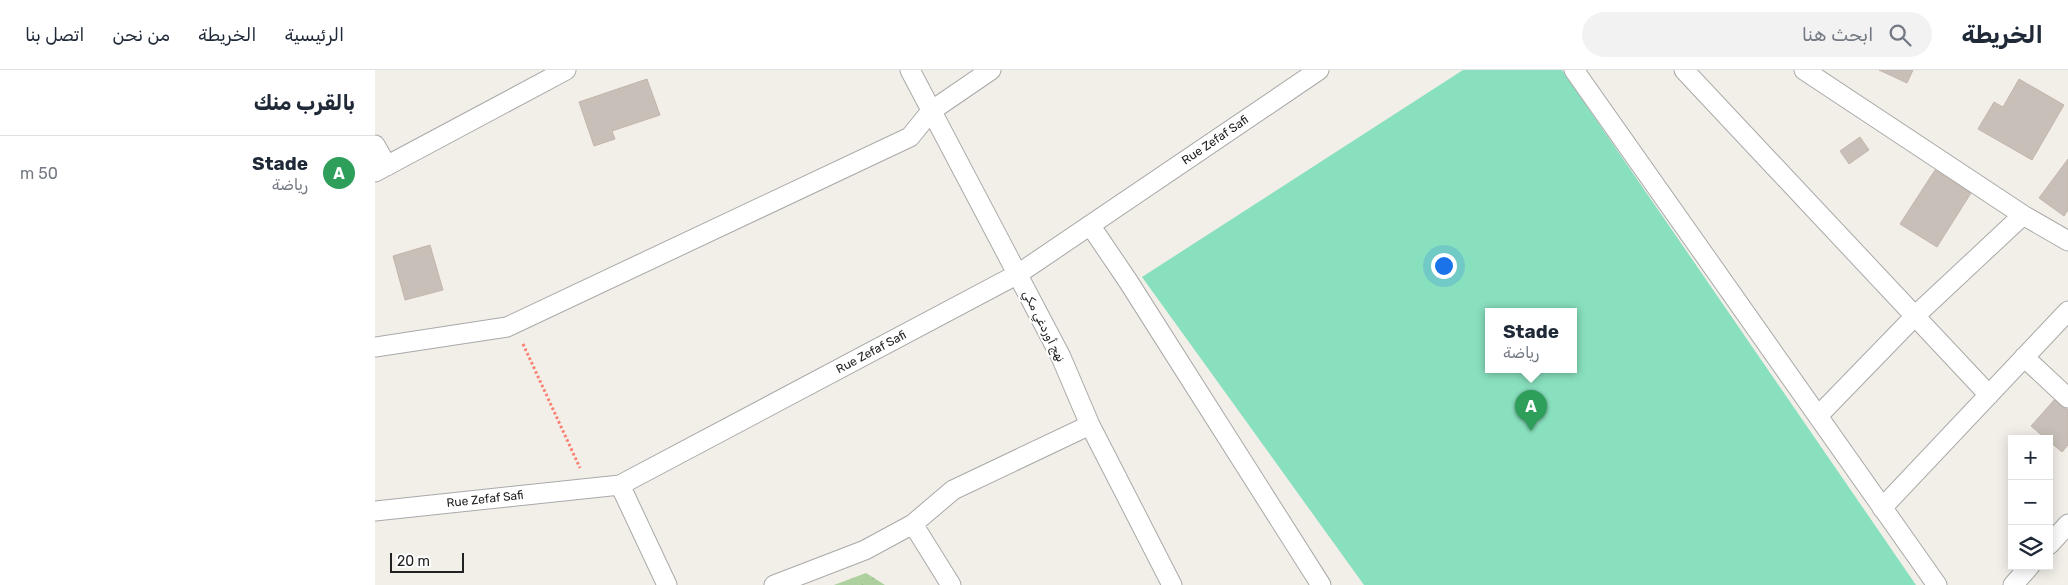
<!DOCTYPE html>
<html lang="ar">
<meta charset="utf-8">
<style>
body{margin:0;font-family:Rubik,Vazirmatn,sans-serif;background:#f2f2f3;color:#1f2937;direction:rtl}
.controls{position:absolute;right:15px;bottom:15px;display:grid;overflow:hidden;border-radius:0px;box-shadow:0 2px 12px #0003}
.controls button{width:45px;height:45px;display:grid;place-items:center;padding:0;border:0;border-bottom:1px solid #e0e1e3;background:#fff;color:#1f2937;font:25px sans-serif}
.scale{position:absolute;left:15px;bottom:12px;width:74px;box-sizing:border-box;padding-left:5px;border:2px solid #222;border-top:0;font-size:14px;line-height:18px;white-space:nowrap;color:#222;-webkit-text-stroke:4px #fff;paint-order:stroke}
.you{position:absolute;left:1068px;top:195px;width:18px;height:18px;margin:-12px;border:4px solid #fff;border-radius:50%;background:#1a73e8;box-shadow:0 0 0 8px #1a73e833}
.badge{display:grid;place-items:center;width:32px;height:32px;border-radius:50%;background:#d40000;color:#fff;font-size:16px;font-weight:700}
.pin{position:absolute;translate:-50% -41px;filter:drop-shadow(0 1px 2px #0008)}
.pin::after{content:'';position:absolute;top:26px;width:18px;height:15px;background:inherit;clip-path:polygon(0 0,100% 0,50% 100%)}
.popup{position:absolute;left:1110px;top:238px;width:92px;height:65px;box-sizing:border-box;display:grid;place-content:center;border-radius:0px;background:#fff;filter:drop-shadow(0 1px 4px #0005);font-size:16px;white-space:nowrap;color:#747a83}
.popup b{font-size:19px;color:#1f2937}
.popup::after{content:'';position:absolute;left:50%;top:100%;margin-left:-10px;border:10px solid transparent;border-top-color:#fff}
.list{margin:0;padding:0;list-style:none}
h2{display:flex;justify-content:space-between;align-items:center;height:65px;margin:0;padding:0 20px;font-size:21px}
h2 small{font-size:16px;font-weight:400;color:#747a83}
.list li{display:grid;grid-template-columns:32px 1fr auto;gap:15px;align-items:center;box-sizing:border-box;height:75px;padding:0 20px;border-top:1px solid #e0e1e3}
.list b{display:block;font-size:19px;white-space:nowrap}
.list p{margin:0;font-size:16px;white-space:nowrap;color:#747a83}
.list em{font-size:16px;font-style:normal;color:#747a83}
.icon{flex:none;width:28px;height:28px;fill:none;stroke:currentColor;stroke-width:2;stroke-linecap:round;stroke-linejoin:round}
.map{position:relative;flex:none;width:1693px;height:515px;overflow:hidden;direction:ltr}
header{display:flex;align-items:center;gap:30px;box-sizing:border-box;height:70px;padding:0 25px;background:#fff;border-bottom:1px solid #e0e1e3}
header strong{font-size:24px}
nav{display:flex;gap:28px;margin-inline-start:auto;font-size:18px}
.search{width:350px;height:45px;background:#f2f2f3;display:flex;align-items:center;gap:12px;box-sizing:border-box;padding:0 18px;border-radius:28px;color:#747a83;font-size:19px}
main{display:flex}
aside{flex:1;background:#fff}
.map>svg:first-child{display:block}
.forest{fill:url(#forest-firs)}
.pitch{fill:#88e0be;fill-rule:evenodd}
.building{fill:#c7bfb8;stroke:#c4b6ab}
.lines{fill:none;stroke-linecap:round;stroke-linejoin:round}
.street-casing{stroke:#a9a9a9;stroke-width:21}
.path{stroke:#fa8072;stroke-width:3;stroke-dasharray:2.5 2.5;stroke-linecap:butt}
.street{stroke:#fff;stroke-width:19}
.labels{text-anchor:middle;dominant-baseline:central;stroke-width:4;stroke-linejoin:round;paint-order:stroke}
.street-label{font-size:12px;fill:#222;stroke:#fff}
</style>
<header>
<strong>الخريطة</strong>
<div class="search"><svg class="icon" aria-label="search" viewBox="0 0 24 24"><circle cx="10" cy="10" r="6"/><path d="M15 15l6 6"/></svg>ابحث هنا</div>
<nav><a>الرئيسية</a><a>الخريطة</a><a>من نحن</a><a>اتصل بنا</a></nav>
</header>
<main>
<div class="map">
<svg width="1693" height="515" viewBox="0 0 1693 515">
<defs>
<pattern id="forest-firs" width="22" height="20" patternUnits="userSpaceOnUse" patternTransform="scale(1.25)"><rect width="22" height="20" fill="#add19e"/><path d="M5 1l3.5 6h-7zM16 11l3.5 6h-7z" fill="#95b388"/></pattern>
</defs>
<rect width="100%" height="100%" fill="#f2efe9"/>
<path class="forest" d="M 491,503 L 510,515 L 459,515 Z"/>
<path class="pitch" d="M 1088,0 L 1187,0 L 1541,515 L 989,515 L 767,207 ZM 1114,242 L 1198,242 L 1198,300 L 1114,300 Z"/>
<path class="building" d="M 1504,0 L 1538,0 L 1532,13 Z
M 272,9 L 285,45 L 237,61 L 240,69 L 219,76 L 204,32 Z
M 1644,9 L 1689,35 L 1657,90 L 1603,59 L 1619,32 L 1628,37 Z
M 1485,67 L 1494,80 L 1474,94 L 1465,81 Z
M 1693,89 L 1693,140 L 1689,146 L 1664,128 Z
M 1560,100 L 1596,123 L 1562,177 L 1525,154 Z
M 55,175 L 68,220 L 30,230 L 18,186 Z
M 1680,329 L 1693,340 L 1693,375 L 1687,382 L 1674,371 L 1674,369 L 1671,369 L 1656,356 Z"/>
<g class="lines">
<defs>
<path id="street" d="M 535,0 L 686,287 L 715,355 L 797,515
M 1199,0 L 1562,515
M 1309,0 L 1614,325
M 1429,0 L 1648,145 L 1693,171
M 0,75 L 12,96
M 0,102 L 191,0
M 715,155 L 753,211 L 946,515
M 0,277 L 132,257 L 535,67 L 556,41 L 616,0
M 1649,287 L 1693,328
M 1443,346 L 1541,245 L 1648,145
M 245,415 L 292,515
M 1507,438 L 1693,241
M 0,441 L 245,415 L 643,204 L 944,0
M 538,454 L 578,420 L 715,355
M 1674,475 L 1693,454
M 399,515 L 490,480 L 538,454 L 576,515
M 1638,515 L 1655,496"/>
</defs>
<use href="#street" class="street-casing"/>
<path class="path" d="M 148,274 L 205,398"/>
<use href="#street" class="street"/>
</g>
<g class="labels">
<g class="street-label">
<text transform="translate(840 70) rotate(-34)">Rue Zefaf Safi</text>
<text transform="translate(669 256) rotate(63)">نهج أوردغي مكي</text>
<text transform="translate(496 282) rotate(-28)">Rue Zefaf Safi</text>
<text transform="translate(110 429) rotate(-6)">Rue Zefaf Safi</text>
</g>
</g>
</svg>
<div class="controls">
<button>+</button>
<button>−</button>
<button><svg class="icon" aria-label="layers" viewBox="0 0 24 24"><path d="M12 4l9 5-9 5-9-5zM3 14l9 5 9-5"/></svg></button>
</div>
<div class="scale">20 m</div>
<div class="you"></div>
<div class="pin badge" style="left:1156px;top:361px;background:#2e9e5b">A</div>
<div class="popup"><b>Stade</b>رياضة</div>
</div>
<aside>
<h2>بالقرب منك<small></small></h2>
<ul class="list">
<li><span class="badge" style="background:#2e9e5b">A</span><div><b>Stade</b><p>رياضة</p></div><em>50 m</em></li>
</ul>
</aside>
</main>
